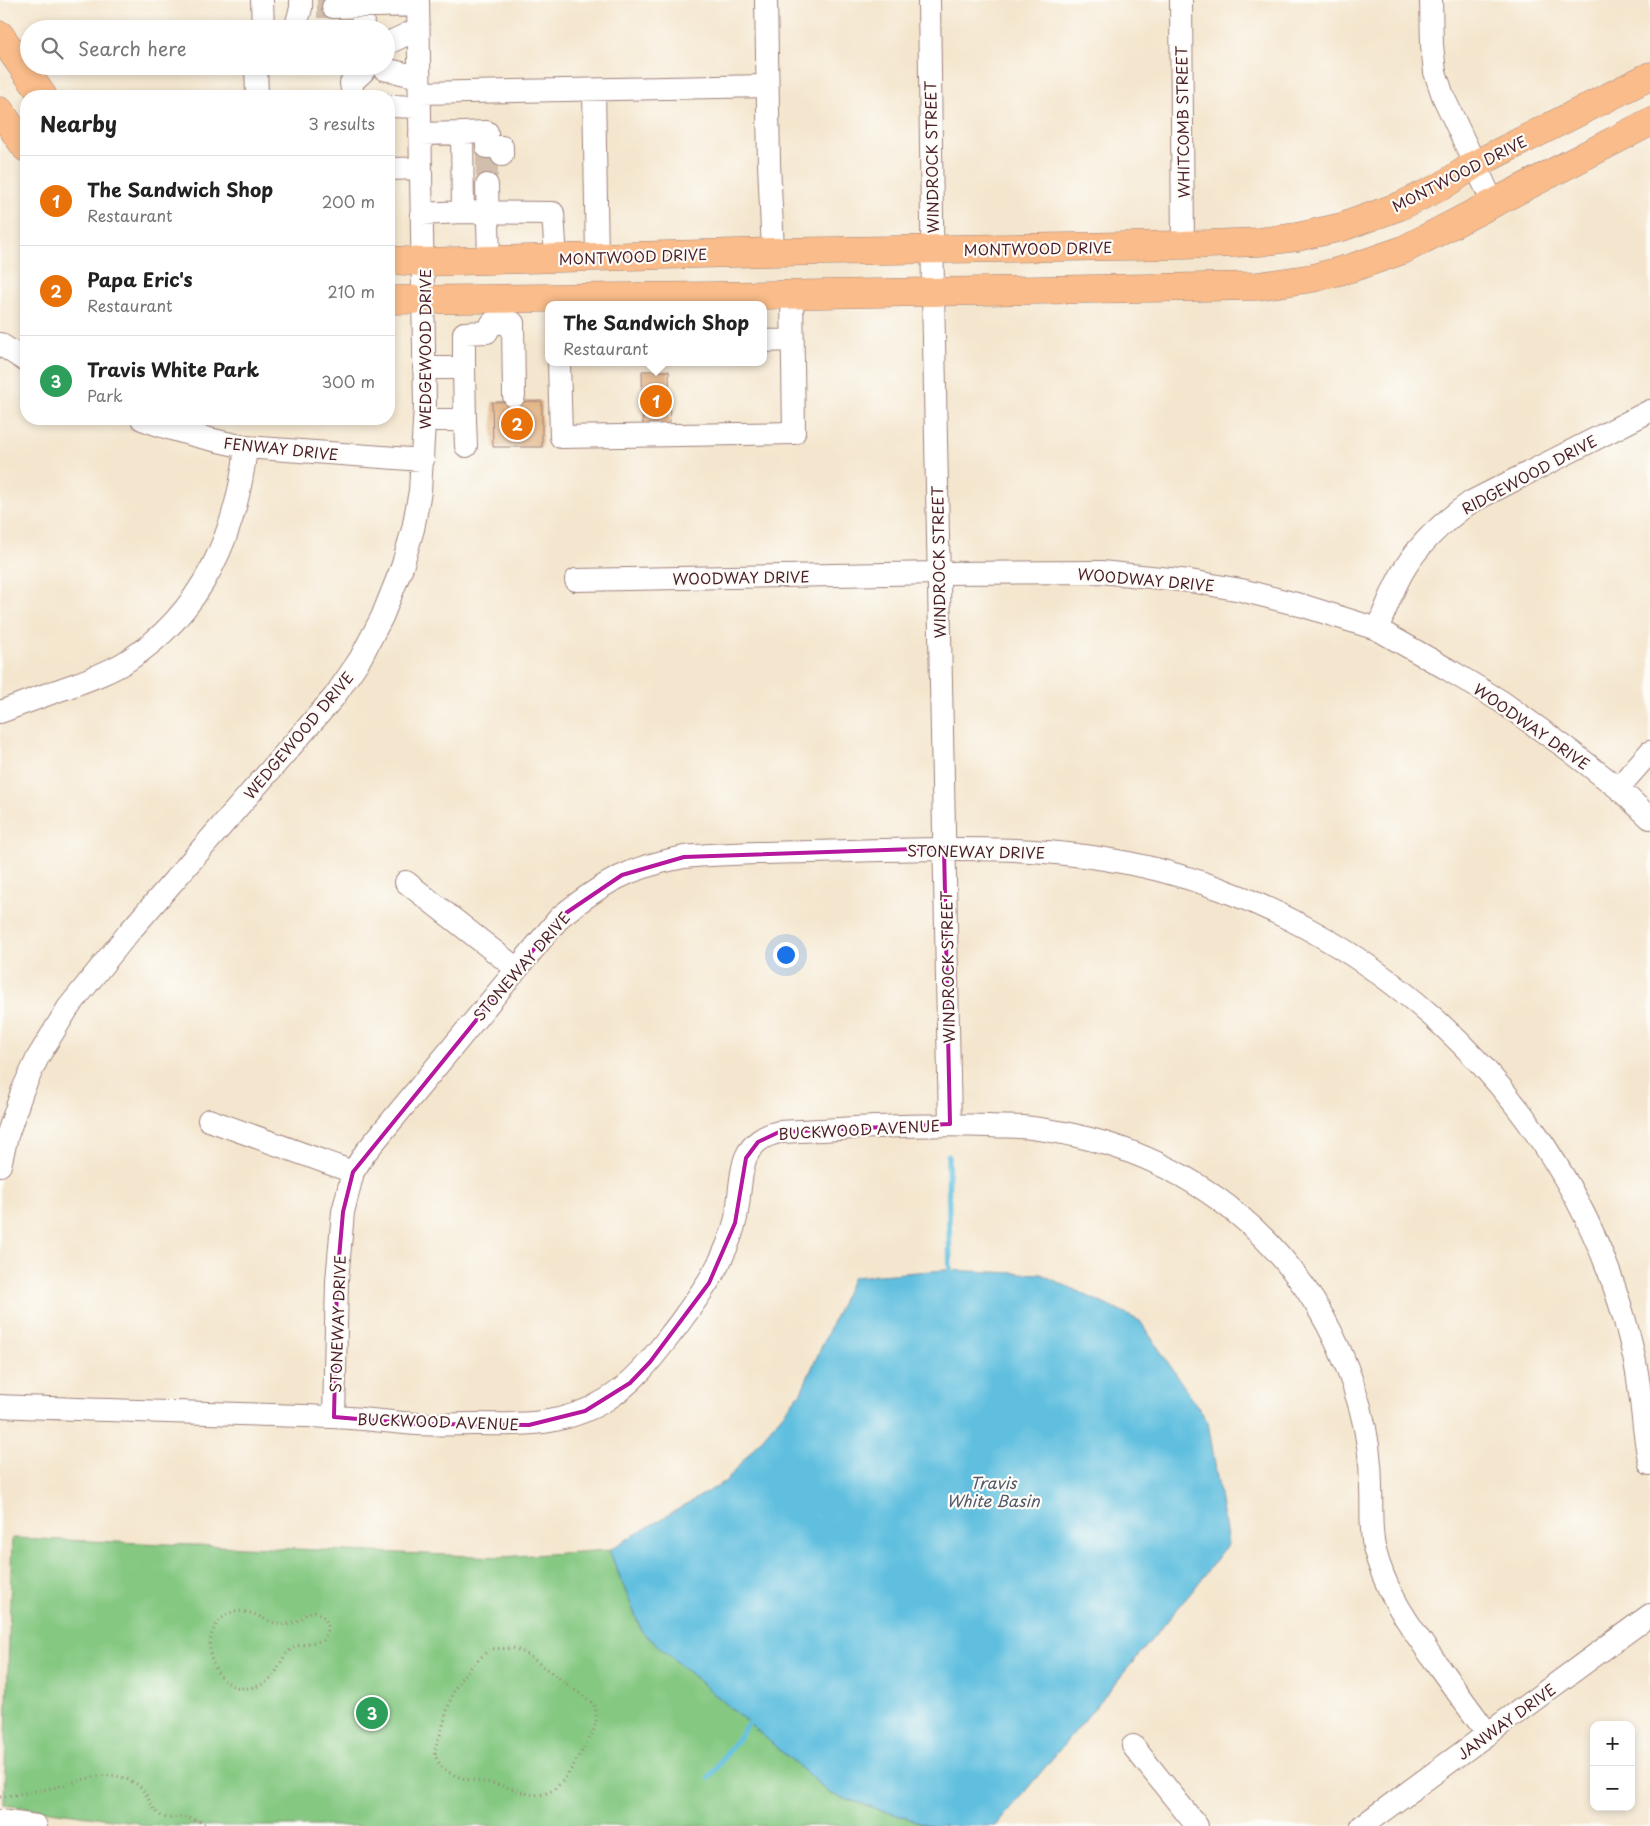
<!DOCTYPE html>
<meta charset="utf-8">
<style>
body{margin:0;font-family:"Playpen Sans",sans-serif;background:#f6f6f6;color:#222}
.controls{position:absolute;right:15px;bottom:15px;display:grid;overflow:hidden;border-radius:10px;box-shadow:0 2px 8px #0003}
.controls button{width:45px;height:45px;display:grid;place-items:center;padding:0;border:0;border-bottom:1px solid #e0e0e0;background:#fff;color:#222;font:25px sans-serif}
.you{position:absolute;left:785px;top:954px;width:18px;height:18px;margin:-12px;border:4px solid #fff;border-radius:50%;background:#1a73e8;box-shadow:0 0 0 8px #1a73e833}
.badge{display:grid;place-items:center;width:32px;height:32px;border-radius:50%;background:#b5179e;color:#fff;font-size:16px;font-weight:700}
.pin{position:absolute;translate:-50% -50%;border:2px solid #fff;box-shadow:0 1px 5px #0006}
.popup{position:absolute;left:545px;top:301px;width:222px;height:65px;box-sizing:border-box;display:grid;place-content:center;border-radius:10px;background:#fff;filter:drop-shadow(0 1px 4px #0005);font-size:16px;white-space:nowrap;color:#767676}
.popup b{font-size:19px;color:#222}
.popup::after{content:'';position:absolute;left:50%;top:100%;margin-left:-10px;border:10px solid transparent;border-top-color:#fff}
.list{margin:0;padding:0;list-style:none}
h2{display:flex;justify-content:space-between;align-items:center;height:65px;margin:0;padding:0 20px;font-size:21px}
h2 small{font-size:16px;font-weight:400;color:#767676}
.list li{display:grid;grid-template-columns:32px 1fr auto;gap:15px;align-items:center;box-sizing:border-box;height:90px;padding:0 20px;border-top:1px solid #e0e0e0}
.list b{display:block;font-size:19px;white-space:nowrap}
.list p{margin:0;font-size:16px;white-space:nowrap;color:#767676}
.list em{font-size:16px;font-style:normal;color:#767676}
.icon{flex:none;width:28px;height:28px;fill:none;stroke:currentColor;stroke-width:2;stroke-linecap:round;stroke-linejoin:round}
.map{position:relative;flex:none;width:1650px;height:1826px;overflow:hidden}
.search{position:absolute;background:#fff;box-shadow:0 2px 8px #0003;left:20px;top:20px;width:375px;height:55px;display:flex;align-items:center;gap:12px;box-sizing:border-box;padding:0 18px;border-radius:28px;color:#767676;font-size:19px}
.panel{position:absolute;background:#fff;box-shadow:0 2px 8px #0003;left:20px;top:90px;width:375px;height:335px;border-radius:20px}
.map>svg:first-child{display:block}
.green{fill:#84c881;stroke:#677456}
.water{fill:#61bfdf;stroke:#566f85}
.lines{fill:none;stroke-linecap:round;stroke-linejoin:round}
.stream{stroke:#61bfdf;stroke-width:5.5}
.building{fill:#e0ad7c}
.minor-tunnel{stroke:#d2bead;stroke-width:22;stroke-dasharray:22 11;stroke-linecap:butt}
.minor-casing{stroke:#9f827c;stroke-width:24}
.major-casing{stroke:#9f827c;stroke-width:29}
.path{stroke:#9f827c;stroke-width:3;stroke-dasharray:1 4;stroke-linecap:butt}
.minor{stroke:#fff;stroke-width:22}
.major{stroke:#f9bc8a;stroke-width:28}
.marked{fill:none;stroke:#b5179e;stroke-width:4;stroke-linejoin:round}
.labels{text-anchor:middle;dominant-baseline:central;stroke-width:4.5;stroke-linejoin:round;paint-order:stroke}
.street-label{font-size:15px;fill:#4a1f2b;stroke:#fdfcf7}
.water-label{font-size:16px;font-style:italic;fill:#52576a;stroke:#fdfcf7}
</style>
<div class="map">
<svg width="1650" height="1826" viewBox="0 0 1650 1826">
<rect width="100%" height="100%" fill="#fdfcf7"/>
<filter id="ink" filterUnits="userSpaceOnUse"><feTurbulence type="fractalNoise" baseFrequency=".02" numOctaves="2"/><feDisplacementMap in="SourceGraphic" scale="10" xChannelSelector="R" yChannelSelector="G"/><feConvolveMatrix kernelMatrix="1 2 1 2 8 2 1 2 1" color-interpolation-filters="sRGB"/></filter>
<filter id="wash" filterUnits="userSpaceOnUse"><feTurbulence type="fractalNoise" baseFrequency=".0096" numOctaves="4" result="noise"/><feDisplacementMap in="SourceGraphic" scale="20" xChannelSelector="R" yChannelSelector="G"/><feGaussianBlur stdDeviation="1.12" result="paint"/><feColorMatrix in="noise" values="0 0 0 0 0 0 0 0 0 0 0 0 0 0 0 0 0 1.4 0 .05"/><feComposite in="paint" operator="in"/></filter>
<g filter="url(#wash)">
<rect width="100%" height="100%" fill="#f4e6ce"/>
<path class="green" d="M 12,1538 L 501,1557 L 609,1550 L 642,1632 L 831,1794 L 932,1826 L 146,1826 L 134,1822 L 4,1805 Z"/>
<path class="water" d="M 944,1270 L 1041,1274 L 1140,1321 L 1208,1422 L 1228,1544 L 1194,1589 L 996,1826 L 932,1826 L 831,1794 L 642,1632 L 609,1550 L 726,1481 L 801,1392 L 853,1277 Z"/>
<g class="lines">
<path class="stream" d="M 948,1156 L 950,1277
M 709,1778 L 752,1719"/>
</g>
<g id="blocks">
<path class="building" d="M 642,371 L 669,371 L 670,432 L 643,433 Z
M 542,401 L 542,447 L 493,447 L 492,402 Z"/>
</g>
</g>
<g filter="url(#ink)">
<use href="#blocks" fill-opacity="0" stroke="#9f827c" stroke-width="1"/>
<g class="lines">
<path class="minor-tunnel" d="M 317,7 L 333,7
M 487,155 L 487,185"/>
<defs>
<path id="minor" d="M 262,0 L 263,29
M 362,0 L 363,29
M 766,0 L 769,163 L 773,252
M 929,0 L 933,292 L 950,1124
M 1181,0 L 1183,245
M 1431,0 L 1432,45 L 1435,72 L 1443,96 L 1493,203
M 333,7 L 418,5
M 295,29 L 301,8 L 301,0
M 386,44 L 418,29
M 256,66 L 257,96
M 381,66 L 384,69 L 419,77
M 594,90 L 597,257
M 420,93 L 767,86
M 353,96 L 351,83 L 363,72 L 363,66
M 389,106 L 420,107
M 462,133 L 487,132 L 487,147 L 502,147 L 502,155
M 420,134 L 462,133 L 463,212 L 553,213 L 556,258
M 389,169 L 421,168
M 487,185 L 489,260
M 421,214 L 463,212
M 764,341 L 792,340
M 0,344 L 26,361
M 559,362 L 561,437 L 794,433 L 792,295
M 424,368 L 464,368 L 464,333 L 487,332 L 492,323 L 513,323 L 514,396
M 142,419 C 176,432 211,440 246,447 L 423,460
M 425,420 L 465,420 L 464,368
M 465,420 L 466,446
M 576,580 L 939,573 L 1101,572 L 1190,581 L 1241,590 L 1304,606 L 1377,629 L 1449,670 L 1502,702 L 1569,750 L 1618,788 L 1650,818
M 1377,629 C 1385,611 1392,591 1402,573 C 1418,544 1444,521 1471,502 L 1650,411
M 0,712 C 24,703 47,694 71,686 C 90,679 110,672 127,661 C 202,613 237,533 246,447
M 1618,788 L 1650,752
M 406,882 L 517,969
M 209,1120 L 353,1172
M 0,1165 L 7,1136 L 23,1089 L 38,1057 L 68,1008 L 130,931 L 334,697 L 360,659 L 382,617 L 402,567 L 413,529 L 420,491 L 425,406 L 418,0
M 0,1406 C 111,1411 221,1413 332,1417 C 360,1418 388,1422 417,1424 C 437,1425 458,1424 478,1424 C 525,1425 565,1425 606,1400 C 637,1381 656,1353 678,1325 C 701,1293 725,1262 735,1222 C 740,1204 739,1174 746,1157 C 752,1143 765,1135 779,1132 C 848,1129 919,1123 989,1126 C 1003,1127 1018,1126 1032,1128 C 1193,1148 1316,1250 1360,1407 C 1367,1433 1371,1461 1371,1487 C 1372,1507 1370,1527 1374,1547 C 1385,1592 1408,1623 1434,1660 C 1452,1685 1470,1710 1488,1734
M 334,1417 L 337,1281 L 343,1212 L 353,1172 L 365,1153 L 560,917 C 602,883 630,867 684,857 C 737,852 793,853 847,851 C 951,848 1056,844 1159,870 C 1361,921 1536,1076 1609,1272 C 1622,1308 1634,1348 1639,1386 C 1643,1412 1644,1438 1650,1464
M 1133,1746 L 1197,1826
M 0,1821 L 36,1826
M 1362,1826 L 1650,1615"/>
<path id="major" d="M 0,35 L 43,96
M 0,111 L 26,148
M 389,260 L 423,262 L 773,252 L 1183,245 L 1259,242 L 1297,237 L 1342,227 L 1400,206 L 1442,186 L 1474,165 L 1650,76
M 389,300 L 711,296 L 1258,286 L 1313,278 L 1351,268 L 1403,250 L 1650,122"/>
</defs>
<use href="#minor" class="minor-casing"/>
<use href="#major" class="major-casing"/>
<path class="path" d="M 235,1611 C 240,1611 246,1612 251,1613 C 263,1617 276,1627 289,1624 C 299,1622 305,1613 314,1611 C 329,1618 330,1626 323,1640 C 314,1643 300,1644 293,1648 C 277,1657 281,1681 254,1687 C 210,1698 191,1625 235,1611 Z
M 513,1648 L 525,1653 L 594,1704 C 600,1724 593,1732 583,1749 C 574,1764 564,1786 547,1793 C 530,1799 512,1787 495,1784 C 477,1780 457,1781 442,1767 C 439,1764 436,1758 435,1754 C 434,1745 439,1740 441,1732 C 447,1713 450,1692 463,1676 C 471,1666 481,1657 490,1649 Z
M 0,1797 C 19,1794 38,1791 57,1787 C 85,1780 107,1767 135,1783 C 149,1791 151,1813 164,1817 C 170,1820 174,1817 179,1817 C 189,1817 200,1822 209,1826"/>
<use href="#minor" class="minor"/>
<use href="#major" class="major"/>
</g>
</g>
<path class="marked" d="M 944,848 L 950,1124 L 779,1132 L 758,1142 L 746,1158 L 735,1223 L 709,1283 L 650,1362 L 630,1383 L 585,1411 L 529,1425 L 418,1424 L 334,1417 L 337,1281 L 343,1212 L 353,1172 L 560,917 L 622,875 L 684,857 Z"/>
<g class="labels">
<g class="street-label">
<text transform="translate(1182 122) rotate(-91)">WHITCOMB STREET</text>
<text transform="translate(931 157) rotate(-91)">WINDROCK STREET</text>
<text transform="translate(1459 173) rotate(-27)">MONTWOOD DRIVE</text>
<text transform="translate(1038 248) rotate(-1)">MONTWOOD DRIVE</text>
<text transform="translate(633 256) rotate(-2)">MONTWOOD DRIVE</text>
<text transform="translate(424 349) rotate(-90)">WEDGEWOOD DRIVE</text>
<text transform="translate(281 448) rotate(6)">FENWAY DRIVE</text>
<text transform="translate(1529 474) rotate(-28)">RIDGEWOOD DRIVE</text>
<text transform="translate(938 562) rotate(-91)">WINDROCK STREET</text>
<text transform="translate(741 577) rotate(-1)">WOODWAY DRIVE</text>
<text transform="translate(1146 579) rotate(5)">WOODWAY DRIVE</text>
<text transform="translate(1532 726) rotate(35)">WOODWAY DRIVE</text>
<text transform="translate(298 735) rotate(-50)">WEDGEWOOD DRIVE</text>
<text transform="translate(976 851) rotate(1)">STONEWAY DRIVE</text>
<text transform="translate(521 966) rotate(-49)">STONEWAY DRIVE</text>
<text transform="translate(947 967) rotate(-91)">WINDROCK STREET</text>
<text transform="translate(859 1129) rotate(-3)">BUCKWOOD AVENUE</text>
<text transform="translate(337 1324) rotate(-88)">STONEWAY DRIVE</text>
<text transform="translate(438 1421) rotate(2)">BUCKWOOD AVENUE</text>
<text transform="translate(1506 1721) rotate(-36)">JANWAY DRIVE</text>
</g>
<g class="water-label">
<text x="993" y="1482">Travis<tspan x="993" dy="18">White Basin</tspan></text>
</g>
</g>
</svg>
<div class="controls">
<button>+</button>
<button>−</button>
</div>
<div class="you"></div>
<div class="pin badge" style="left:656px;top:401px;background:#e8710a">1</div>
<div class="popup"><b>The Sandwich Shop</b>Restaurant</div>
<div class="pin badge" style="left:517px;top:424px;background:#e8710a">2</div>
<div class="pin badge" style="left:372px;top:1713px;background:#2e9e5b">3</div>
<div class="search"><svg class="icon" aria-label="search" viewBox="0 0 24 24"><circle cx="10" cy="10" r="6"/><path d="M15 15l6 6"/></svg>Search here</div>
<section class="panel">
<h2>Nearby<small>3 results</small></h2>
<ul class="list">
<li><span class="badge" style="background:#e8710a">1</span><div><b>The Sandwich Shop</b><p>Restaurant</p></div><em>200 m</em></li>
<li><span class="badge" style="background:#e8710a">2</span><div><b>Papa Eric's</b><p>Restaurant</p></div><em>210 m</em></li>
<li><span class="badge" style="background:#2e9e5b">3</span><div><b>Travis White Park</b><p>Park</p></div><em>300 m</em></li>
</ul>
</section>
</div>
